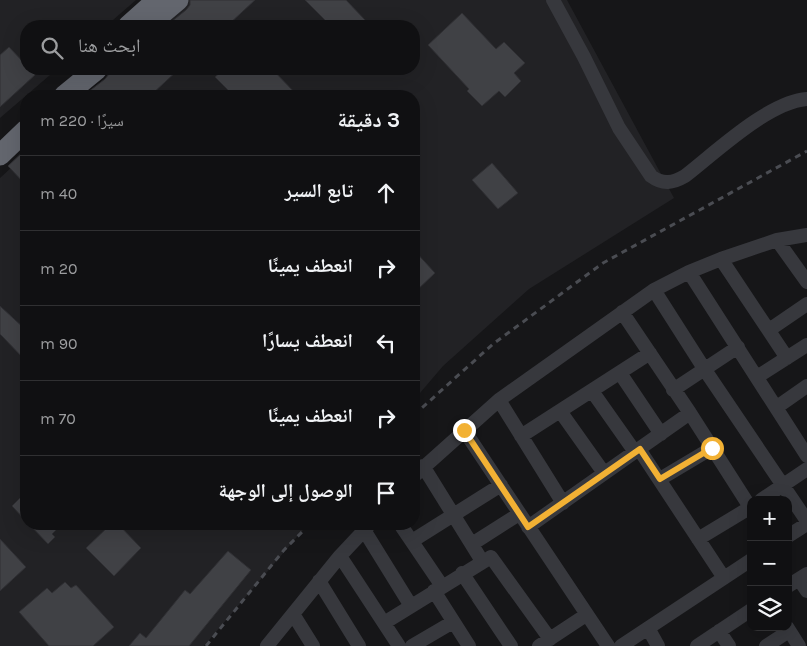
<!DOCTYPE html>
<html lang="ar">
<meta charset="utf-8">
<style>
body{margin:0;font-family:Karla,"Noto Naskh Arabic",sans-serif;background:#1e1e20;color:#f1f3f6;direction:rtl}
.controls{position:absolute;right:15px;bottom:15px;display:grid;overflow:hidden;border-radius:10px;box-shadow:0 5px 20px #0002}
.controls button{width:45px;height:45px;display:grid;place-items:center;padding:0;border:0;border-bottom:1px solid #303032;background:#101012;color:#f1f3f6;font:25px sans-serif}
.stop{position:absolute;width:15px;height:15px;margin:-11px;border:4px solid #f2b134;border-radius:50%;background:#fff}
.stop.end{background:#f2b134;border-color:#fff;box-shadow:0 1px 5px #0008}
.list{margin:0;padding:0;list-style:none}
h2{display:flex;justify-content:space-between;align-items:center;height:65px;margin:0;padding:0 20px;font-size:21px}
h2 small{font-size:16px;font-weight:400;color:#9c9d9f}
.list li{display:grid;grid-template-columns:32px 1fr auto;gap:15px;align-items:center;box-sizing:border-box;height:75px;padding:0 20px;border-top:1px solid #303032}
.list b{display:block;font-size:19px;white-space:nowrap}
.list em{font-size:16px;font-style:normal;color:#9c9d9f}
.icon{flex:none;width:28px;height:28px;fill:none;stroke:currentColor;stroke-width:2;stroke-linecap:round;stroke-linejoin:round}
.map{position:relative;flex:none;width:807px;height:646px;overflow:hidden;direction:ltr}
.search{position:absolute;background:#101012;box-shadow:0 5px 20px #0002;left:20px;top:20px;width:400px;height:55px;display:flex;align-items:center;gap:12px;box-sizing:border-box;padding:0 18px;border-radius:20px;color:#9c9d9f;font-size:19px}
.panel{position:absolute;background:#101012;box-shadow:0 5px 20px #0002;left:20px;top:90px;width:400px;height:440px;border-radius:20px;direction:rtl}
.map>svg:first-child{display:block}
.built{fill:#222225}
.building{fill:#404145;stroke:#303034}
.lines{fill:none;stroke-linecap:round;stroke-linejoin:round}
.minor{stroke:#37383d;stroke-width:14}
.highway{stroke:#63666e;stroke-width:21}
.rail{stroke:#4a4c52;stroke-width:3;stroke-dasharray:6 5;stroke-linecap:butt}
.route{stroke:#f2b134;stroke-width:6}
</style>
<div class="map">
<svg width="807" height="646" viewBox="0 0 807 646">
<rect width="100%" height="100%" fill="#161618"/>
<path class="built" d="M 0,0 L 136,0 L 106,26 L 26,26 L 26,69 L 57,69 L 0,118 Z
M 189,0 L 567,0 L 674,198 L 529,289 L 443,366 L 414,400 L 414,96 L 87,96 L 116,69 L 414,69 L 414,26 L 162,26 Z
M 26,154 L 26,524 L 308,524 L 204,646 L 0,646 L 0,178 Z"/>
<path class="building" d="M 190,0 L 255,0 L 227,26 L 166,26 L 186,10 L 190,5 Z
M 305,0 L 346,0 L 367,22 L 363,26 L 319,26 L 325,20 Z
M 462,13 L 496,49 L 504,42 L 525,63 L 514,73 L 521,81 L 505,97 L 499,91 L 482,106 L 467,91 L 469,89 L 428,45 Z
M 9,47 L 26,65 L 26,69 L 30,69 L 35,75 L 0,107 L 0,55 Z
M 113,69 L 179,69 L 150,96 L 83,96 L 105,79 Z
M 224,69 L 272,69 L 298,96 L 234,96 L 215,77 Z
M 26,149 L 26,185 L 8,166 Z
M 492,163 L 518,193 L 498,209 L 472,180 Z
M 414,250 L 435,273 L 414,293 Z
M 0,306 L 26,330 L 26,361 L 0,334 Z
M 26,492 L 26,521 L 12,506 Z
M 29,524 L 62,524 L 52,534 L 55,537 L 48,544 Z
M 111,524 L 118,524 L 141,548 L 114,576 L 86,548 Z
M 0,539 L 26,567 L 0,591 Z
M 228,551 L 251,570 L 189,646 L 129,646 L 140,633 L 146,638 L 185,590 L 190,594 Z
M 65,582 L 71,588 L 76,585 L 114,627 L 93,646 L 49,646 L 19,612 L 47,588 L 52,593 Z"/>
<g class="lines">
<path class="minor" d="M 553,0 L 584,57 L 619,128 L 651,176 C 663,185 673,183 685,176 C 716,152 768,102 807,99
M 777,240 L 807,282
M 721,259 L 787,358
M 689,272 L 807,456
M 654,290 L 705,370 L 807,521
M 622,312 L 690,413 L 750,507
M 769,330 L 807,304
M 620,373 L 661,434
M 757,377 L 807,345
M 673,390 L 738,347
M 592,391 L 635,452
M 499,400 L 563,503
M 777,407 L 807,386
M 560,411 L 604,473
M 464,430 L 608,646
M 521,436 L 650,353
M 639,449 L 724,578
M 423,466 L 482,561
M 414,476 L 499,400 L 654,290 L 689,272 L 721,259 L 777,240 L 807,235
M 660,479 L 712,448
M 761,500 L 807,469
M 400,524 L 442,586
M 528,527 L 690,413
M 364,530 L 411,606
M 788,536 L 807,524
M 698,539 L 751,507
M 412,541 L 501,485
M 472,544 L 519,514
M 340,556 L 399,646
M 462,573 L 511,646
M 799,579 L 807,591
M 319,581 L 359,646
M 788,586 L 807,574
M 434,591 L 469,646
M 293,614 L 313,646
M 384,623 L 491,557 L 550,639
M 787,627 L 799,646
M 648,628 L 658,646
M 719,631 L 729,646
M 267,646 L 340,556 L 370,524
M 412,646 L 453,622
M 539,646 L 586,615
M 621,646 L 751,560
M 697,646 L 751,610
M 766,646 L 789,631"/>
<path class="highway" d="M 128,26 L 155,2
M 147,26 L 178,0
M 64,96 L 97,69
M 0,155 L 26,130"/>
<path class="rail" d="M 414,415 L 493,344 L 603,263 L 807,151
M 206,646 L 284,550 L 310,524"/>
</g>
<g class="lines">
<path class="route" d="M 464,430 L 528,527 L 640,449 L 660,479 L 712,448"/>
</g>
</svg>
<div class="controls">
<button>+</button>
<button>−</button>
<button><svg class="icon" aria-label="layers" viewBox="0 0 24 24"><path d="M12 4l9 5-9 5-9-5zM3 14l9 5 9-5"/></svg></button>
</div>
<div class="stop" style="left:712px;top:448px"></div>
<div class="stop end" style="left:464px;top:430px"></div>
<div class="search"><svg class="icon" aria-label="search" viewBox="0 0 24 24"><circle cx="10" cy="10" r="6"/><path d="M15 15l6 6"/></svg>ابحث هنا</div>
<section class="panel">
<h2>3 دقيقة<small>سيرًا · 220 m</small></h2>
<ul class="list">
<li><svg class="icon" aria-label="ahead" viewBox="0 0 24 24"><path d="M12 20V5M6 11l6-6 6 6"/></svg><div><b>تابع السير</b></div><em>40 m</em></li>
<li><svg class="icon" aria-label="right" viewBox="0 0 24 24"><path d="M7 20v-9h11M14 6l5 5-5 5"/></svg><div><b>انعطف يمينًا</b></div><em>20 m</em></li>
<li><svg class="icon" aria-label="left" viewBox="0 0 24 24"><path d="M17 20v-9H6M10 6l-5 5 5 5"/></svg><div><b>انعطف يسارًا</b></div><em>90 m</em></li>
<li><svg class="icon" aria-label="right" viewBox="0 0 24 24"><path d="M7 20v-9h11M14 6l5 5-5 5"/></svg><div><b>انعطف يمينًا</b></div><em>70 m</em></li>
<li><svg class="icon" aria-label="arrive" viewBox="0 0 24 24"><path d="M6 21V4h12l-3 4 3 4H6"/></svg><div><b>الوصول إلى الوجهة</b></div></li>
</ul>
</section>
</div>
